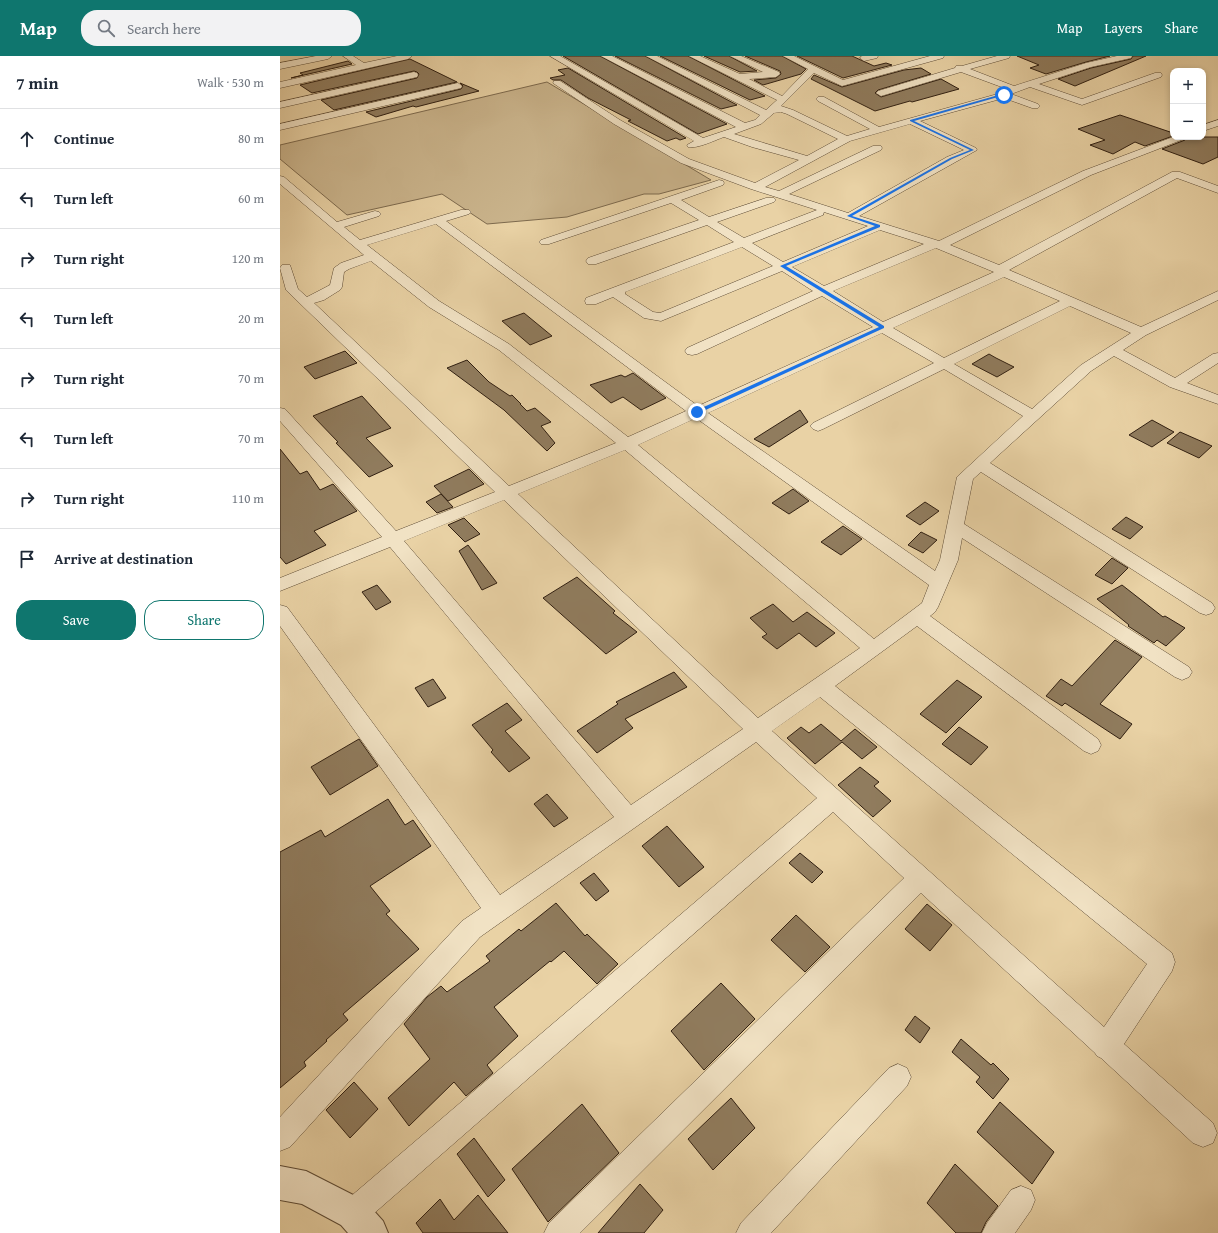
<!DOCTYPE html>
<meta charset="utf-8">
<style>
body{margin:0;font-family:"Gentium Book Plus",serif;background:#f2f2f3;color:#1f2937}
.controls{position:absolute;right:12px;top:12px;display:grid;overflow:hidden;border-radius:8px;box-shadow:0 2px 6px #0003}
.controls button{width:36px;height:36px;display:grid;place-items:center;padding:0;border:0;border-bottom:1px solid #e0e1e3;background:#fff;color:#1f2937;font:20px sans-serif}
.stop{position:absolute;width:12px;height:12px;margin:-9px;border:3px solid #1a73e8;border-radius:50%;background:#fff}
.stop.end{background:#1a73e8;border-color:#fff;box-shadow:0 1px 4px #0008}
.list{margin:0;padding:0;list-style:none}
h2{display:flex;justify-content:space-between;align-items:center;height:52px;margin:0;padding:0 16px;font-size:17px}
h2 small{font-size:13px;font-weight:400;color:#747a83}
.list li{display:grid;grid-template-columns:26px 1fr auto;gap:12px;align-items:center;box-sizing:border-box;height:60px;padding:0 16px;border-top:1px solid #e0e1e3}
.list b{display:block;font-size:15px;white-space:nowrap}
.list em{font-size:13px;font-style:normal;color:#747a83}
.actions{display:flex;gap:8px;padding:12px 16px}
.actions a{flex:1;padding:9px 0;border:1px solid #0f766e;border-radius:16px;text-align:center;font-size:14px;color:#0f766e}
.actions .main{background:#0f766e;color:#fff}
.icon{flex:none;width:22px;height:22px;fill:none;stroke:currentColor;stroke-width:2;stroke-linecap:round;stroke-linejoin:round}
.map{position:relative;flex:none;width:938px;height:1177px;overflow:hidden}
header{display:flex;align-items:center;gap:24px;box-sizing:border-box;height:56px;padding:0 20px;background:#0f766e;color:#fff}
header strong{font-size:19px}
nav{display:flex;gap:22px;margin-inline-start:auto;font-size:14px}
.search{width:280px;height:36px;background:#f2f2f3;display:flex;align-items:center;gap:10px;box-sizing:border-box;padding:0 14px;border-radius:16px;color:#747a83;font-size:15px}
main{display:flex}
aside{flex:1;background:#fff}
.map>svg:first-child{display:block}
.green{fill:#cab48c;stroke:#7d6a4e}
.building{fill:#907c5e;stroke:#301f11}
.lines{fill:none;stroke-linecap:round;stroke-linejoin:round}
.minor-casing{stroke:#5e4c36;stroke-width:1}
.tertiary-casing{stroke:#5e4c36;stroke-width:2}
.minor{fill:#f1e2c4;fill-rule:evenodd}
.tertiary{fill:#f1e2c4;fill-rule:evenodd}
.route{fill:#1a73e8}
</style>
<header>
<strong>Map</strong>
<div class="search"><svg class="icon" aria-label="search" viewBox="0 0 24 24"><circle cx="10" cy="10" r="6"/><path d="M15 15l6 6"/></svg>Search here</div>
<nav><a>Map</a><a>Layers</a><a>Share</a></nav>
</header>
<main>
<aside>
<h2>7 min<small>Walk · 530 m</small></h2>
<ul class="list">
<li><svg class="icon" aria-label="ahead" viewBox="0 0 24 24"><path d="M12 20V5M6 11l6-6 6 6"/></svg><div><b>Continue</b></div><em>80 m</em></li>
<li><svg class="icon" aria-label="left" viewBox="0 0 24 24"><path d="M17 20v-9H6M10 6l-5 5 5 5"/></svg><div><b>Turn left</b></div><em>60 m</em></li>
<li><svg class="icon" aria-label="right" viewBox="0 0 24 24"><path d="M7 20v-9h11M14 6l5 5-5 5"/></svg><div><b>Turn right</b></div><em>120 m</em></li>
<li><svg class="icon" aria-label="left" viewBox="0 0 24 24"><path d="M17 20v-9H6M10 6l-5 5 5 5"/></svg><div><b>Turn left</b></div><em>20 m</em></li>
<li><svg class="icon" aria-label="right" viewBox="0 0 24 24"><path d="M7 20v-9h11M14 6l5 5-5 5"/></svg><div><b>Turn right</b></div><em>70 m</em></li>
<li><svg class="icon" aria-label="left" viewBox="0 0 24 24"><path d="M17 20v-9H6M10 6l-5 5 5 5"/></svg><div><b>Turn left</b></div><em>70 m</em></li>
<li><svg class="icon" aria-label="right" viewBox="0 0 24 24"><path d="M7 20v-9h11M14 6l5 5-5 5"/></svg><div><b>Turn right</b></div><em>110 m</em></li>
<li><svg class="icon" aria-label="arrive" viewBox="0 0 24 24"><path d="M6 21V4h12l-3 4 3 4H6"/></svg><div><b>Arrive at destination</b></div></li>
</ul>
<div class="actions"><a class="main">Save</a><a>Share</a></div>
</aside>
<div class="map">
<svg width="938" height="1177" viewBox="0 0 938 1177">
<rect width="100%" height="100%" fill="#e9d2a5"/>
<filter id="stains"><feTurbulence type="fractalNoise" baseFrequency=".005" numOctaves="4"/><feColorMatrix values="0 0 0 0 .2 0 0 0 0 .09 0 0 0 0 .02 0 0 0 .5 -.17"/></filter>
<radialGradient id="worn" r=".72"><stop offset=".6" stop-color="#630" stop-opacity="0"/><stop offset="1" stop-color="#630" stop-opacity=".3"/></radialGradient>
<path class="green" d="M 267,26 L 431,124 L 379,138 L 364,138 L 287,161 L 207,168 L 162,138 L 67,159 L 0,103 L 0,89 Z"/>
<path class="building" d="M 283,0 L 320,0 L 447,68 L 418,78 Z
M 335,0 L 365,0 L 457,49 L 441,53 Z
M 380,0 L 408,0 L 485,40 L 470,44 Z
M 424,0 L 449,0 L 477,15 L 460,16 Z
M 465,0 L 502,0 L 526,13 L 521,18 L 483,29 L 474,24 L 496,22 L 501,18 L 500,15 Z
M 517,0 L 572,0 L 594,10 L 606,7 L 612,9 L 563,22 Z
M 737,0 L 830,0 L 806,6 L 766,18 L 750,12 L 759,9 Z
M 853,0 L 866,0 L 795,30 L 778,23 L 811,12 L 851,3 Z
M 130,3 L 177,26 L 54,54 L 41,44 L 137,22 L 139,18 L 137,16 L 134,15 L 32,37 L 20,29 Z
M 68,5 L 72,8 L 11,22 L 23,19 L 20,17 Z
M 288,12 L 406,82 L 400,84 L 396,82 L 387,85 L 348,65 L 351,64 L 308,42 L 281,24 L 273,24 L 270,22 L 285,19 L 278,14 Z
M 641,12 L 651,18 L 598,34 L 595,37 L 601,41 L 661,23 L 679,33 L 632,46 L 630,45 L 595,55 L 531,23 L 534,19 L 562,31 L 624,14 Z
M 180,27 L 199,35 L 136,51 L 133,50 L 96,61 L 86,56 L 181,33 L 183,30 Z
M 840,59 L 893,77 L 893,80 L 865,90 L 855,86 L 833,98 L 810,89 L 825,84 L 798,73 Z
M 908,81 L 938,81 L 938,101 L 923,108 L 882,93 L 905,84 Z
M 244,257 L 272,280 L 250,289 L 222,265 Z
M 65,295 L 77,307 L 35,323 L 24,311 Z
M 709,298 L 716,302 L 734,311 L 717,321 L 692,308 Z
M 187,304 L 209,326 L 230,340 L 232,339 L 241,348 L 240,348 L 247,355 L 255,352 L 271,366 L 261,370 L 275,387 L 267,395 L 224,354 L 167,312 Z
M 353,317 L 386,342 L 361,354 L 343,341 L 331,347 L 310,329 L 341,319 L 345,321 Z
M 82,340 L 111,372 L 86,382 L 113,410 L 89,421 L 56,387 L 58,386 L 33,360 Z
M 520,354 L 528,366 L 489,391 L 474,383 Z
M 872,364 L 894,376 L 872,391 L 849,379 Z
M 900,376 L 932,390 L 919,402 L 887,387 Z
M 0,393 L 20,418 L 27,415 L 40,434 L 53,428 L 77,455 L 34,475 L 46,489 L 6,508 L 0,501 Z
M 189,413 L 204,428 L 168,445 L 154,430 Z
M 513,433 L 529,445 L 509,458 L 492,447 Z
M 161,438 L 173,451 L 157,457 L 146,446 Z
M 645,446 L 659,455 L 640,469 L 626,460 Z
M 846,461 L 863,471 L 850,483 L 832,473 Z
M 184,462 L 200,478 L 185,486 L 168,469 Z
M 563,470 L 582,483 L 561,499 L 541,486 Z
M 641,476 L 657,484 L 643,497 L 628,489 Z
M 188,489 L 217,527 L 202,534 L 179,495 Z
M 832,502 L 848,512 L 832,528 L 815,519 Z
M 297,521 L 335,555 L 333,557 L 357,576 L 326,598 L 263,542 Z
M 97,529 L 111,546 L 96,554 L 82,536 Z
M 842,529 L 883,561 L 885,560 L 905,572 L 886,590 L 877,584 L 874,587 L 848,570 L 849,569 L 817,543 Z
M 493,548 L 513,566 L 527,556 L 555,577 L 536,591 L 519,577 L 497,593 L 482,581 L 487,578 L 470,562 Z
M 835,584 L 862,601 L 820,648 L 852,668 L 840,683 L 785,647 L 782,650 L 766,640 L 781,623 L 792,630 Z
M 394,616 L 407,631 L 345,663 L 353,672 L 317,697 L 297,675 L 338,648 L 336,646 Z
M 153,623 L 166,642 L 148,651 L 135,632 Z
M 677,624 L 702,641 L 666,677 L 640,658 Z
M 227,647 L 242,664 L 225,675 L 250,702 L 229,716 L 211,696 L 213,694 L 192,669 Z
M 541,668 L 561,685 L 575,673 L 597,691 L 582,703 L 562,686 L 535,708 L 507,682 L 521,671 L 529,677 Z
M 679,671 L 708,691 L 691,709 L 662,688 Z
M 79,683 L 98,710 L 50,739 L 31,711 Z
M 580,711 L 599,726 L 594,730 L 611,745 L 593,761 L 558,729 Z
M 267,738 L 288,762 L 274,771 L 254,748 Z
M 108,743 L 125,769 L 133,764 L 151,790 L 90,830 L 110,855 L 106,858 L 139,893 L 63,958 L 68,964 L 46,984 L 47,985 L 24,1006 L 26,1010 L 0,1032 L 0,796 L 41,774 L 45,781 Z
M 387,770 L 424,811 L 399,831 L 362,790 Z
M 520,797 L 543,816 L 532,827 L 509,807 Z
M 314,817 L 329,835 L 316,845 L 300,827 Z
M 276,847 L 305,880 L 307,878 L 338,908 L 317,928 L 284,895 L 271,906 L 270,905 L 214,951 L 238,980 L 207,1009 L 213,1017 L 186,1040 L 174,1026 L 129,1070 L 108,1042 L 150,1003 L 124,968 L 147,941 L 161,930 L 167,936 L 210,905 L 206,900 L 239,873 L 241,875 Z
M 647,848 L 672,869 L 650,895 L 625,873 Z
M 516,859 L 550,891 L 525,916 L 491,884 Z
M 441,927 L 475,963 L 424,1014 L 391,975 Z
M 635,960 L 650,972 L 640,987 L 625,974 Z
M 681,983 L 711,1009 L 713,1007 L 729,1023 L 713,1043 L 696,1026 L 700,1021 L 672,996 Z
M 74,1026 L 98,1053 L 70,1082 L 46,1054 Z
M 451,1042 L 475,1072 L 433,1114 L 408,1083 Z
M 720,1046 L 774,1096 L 752,1128 L 697,1076 Z
M 302,1048 L 339,1097 L 268,1166 L 232,1113 Z
M 194,1082 L 225,1124 L 208,1141 L 177,1098 Z
M 675,1108 L 718,1150 L 706,1166 L 701,1177 L 676,1177 L 647,1147 Z
M 360,1128 L 383,1154 L 364,1177 L 318,1177 Z
M 198,1139 L 228,1177 L 143,1177 L 136,1167 L 160,1143 L 174,1164 Z"/>
<g class="lines">
<defs>
<path id="minor" d="M 36,0 L 52,0 L 48,3 L 0,13 L 0,7 Z
M 63,0 L 73,0 L 84,7 L 117,0 L 132,0 L 128,3 L 0,32 L 0,26 L 76,9 Z
M 270,0 L 280,0 L 423,82 L 456,71 L 321,0 L 332,0 L 465,67 L 475,64 L 480,59 L 366,0 L 377,0 L 486,54 L 497,44 L 409,0 L 420,0 L 460,18 L 483,16 L 450,0 L 461,0 L 499,16 L 500,18 L 496,21 L 469,23 L 502,40 L 528,13 L 503,0 L 514,0 L 563,24 L 650,0 L 664,0 L 663,2 L 562,30 L 534,17 L 501,50 L 513,54 L 567,80 L 590,73 L 538,45 L 536,43 L 538,41 L 544,41 L 599,71 L 721,37 L 727,33 L 681,16 L 601,40 L 596,37 L 598,35 L 675,12 L 676,10 L 682,10 L 717,0 L 730,0 L 729,2 L 690,13 L 734,30 L 806,7 L 837,0 L 852,0 L 851,2 L 811,11 L 759,28 L 802,43 L 875,17 L 881,17 L 882,19 L 881,21 L 802,49 L 750,31 L 731,38 L 758,48 L 760,50 L 758,52 L 752,52 L 724,42 L 640,65 L 696,92 L 697,94 L 579,160 L 659,185 L 803,115 L 893,81 L 906,81 L 904,83 L 811,119 L 670,189 L 719,209 L 892,116 L 900,116 L 938,130 L 938,137 L 897,122 L 729,214 L 861,271 L 938,235 L 938,244 L 866,279 L 843,294 L 895,322 L 933,298 L 938,297 L 938,307 L 907,327 L 938,339 L 938,348 L 890,331 L 834,300 L 811,315 L 710,407 L 932,547 L 935,552 L 932,557 L 926,559 L 920,557 L 701,416 L 693,423 L 684,468 L 909,611 L 912,616 L 909,621 L 902,624 L 895,621 L 682,482 L 678,504 L 658,551 L 655,556 L 650,560 L 818,683 L 821,689 L 818,695 L 811,698 L 804,695 L 637,570 L 555,630 L 892,897 L 895,906 L 892,915 L 844,988 L 933,1067 L 937,1077 L 933,1087 L 923,1091 L 913,1087 L 821,1002 L 817,1000 L 815,997 L 641,837 L 300,1177 L 264,1177 L 269,1167 L 624,822 L 553,756 L 83,1167 L 73,1172 L 63,1167 L 58,1157 L 63,1147 L 537,742 L 476,686 L 200,881 L 10,1091 L 0,1095 L 0,1061 L 182,865 L 201,852 L 0,570 L 0,549 L 7,551 L 220,839 L 334,761 L 110,491 L 0,535 L 0,522 L 102,481 L 0,365 L 0,352 L 5,353 L 116,475 L 215,436 L 6,234 L 0,212 L 2,209 L 10,209 L 18,233 L 27,241 L 50,229 L 54,212 L 61,207 L 84,199 L 0,128 L 0,120 L 4,121 L 57,166 L 95,155 L 99,156 L 101,158 L 99,160 L 64,171 L 80,184 L 181,154 L 189,154 L 191,156 L 189,158 L 166,165 L 418,350 L 593,271 L 542,240 L 417,298 L 412,299 L 407,298 L 405,295 L 407,292 L 533,235 L 502,215 L 381,265 L 364,262 L 333,241 L 316,248 L 306,248 L 305,245 L 306,242 L 454,186 L 427,169 L 316,208 L 308,208 L 306,205 L 308,202 L 419,164 L 391,147 L 269,188 L 261,188 L 259,186 L 261,184 L 439,124 L 443,125 L 444,127 L 443,129 L 401,144 L 429,161 L 486,142 L 494,142 L 496,144 L 494,146 L 437,166 L 464,182 L 537,154 L 471,133 L 401,107 L 334,68 L 273,27 L 274,25 L 280,25 L 340,64 L 409,103 L 475,127 L 519,104 L 472,91 L 444,81 C 435,84 418,93 408,91 L 407,89 L 414,85 ZM 501,56 L 507,58 L 558,83 L 527,100 L 454,78 L 481,68 L 494,57 ZM 630,68 L 684,94 L 667,101 L 568,157 L 509,138 L 601,94 L 602,92 L 601,90 L 593,90 L 499,135 L 485,131 L 570,85 ZM 544,156 L 588,170 L 503,206 L 472,187 L 543,159 ZM 156,168 L 406,355 L 348,381 L 229,288 L 159,245 L 87,189 ZM 600,174 L 644,188 L 544,230 L 512,211 ZM 462,191 L 493,210 L 380,257 L 373,256 L 345,238 L 345,236 ZM 656,192 L 714,216 L 603,266 L 553,235 ZM 91,205 L 149,251 L 219,294 L 336,387 L 229,430 L 34,247 L 44,244 L 60,234 L 62,231 L 64,216 L 69,213 ZM 724,221 L 780,245 L 664,302 L 613,272 ZM 790,250 L 851,277 L 801,309 L 752,353 L 674,308 ZM 602,277 L 654,307 L 533,367 L 530,370 L 533,373 L 538,375 L 543,373 L 664,313 L 743,360 L 677,421 L 660,504 L 655,515 L 428,357 ZM 416,362 L 649,529 L 642,547 L 594,583 L 358,389 ZM 345,394 L 580,592 L 478,662 L 238,438 ZM 224,444 L 463,673 L 351,749 L 124,485 ZM 540,641 L 867,908 L 824,971 L 492,675 Z
M 582,0 L 598,0 L 597,2 L 584,5 L 580,2 Z
M 134,16 L 137,17 L 138,19 L 137,21 L 0,52 L 0,46 Z
M 178,27 L 182,30 L 181,32 L 0,74 L 0,68 Z
M 938,64 L 938,70 L 923,75 L 923,69 Z
M 618,1008 L 627,1012 L 631,1021 L 627,1030 L 491,1177 L 456,1177 L 461,1167 L 609,1012 Z
M 741,1130 L 751,1134 L 755,1144 L 751,1154 L 735,1177 L 702,1177 L 707,1167 L 731,1134 Z"/>
<path id="tertiary" d="M 0,1110 L 26,1115 L 85,1145 L 103,1165 L 108,1177 L 68,1177 L 61,1169 L 22,1148 L 0,1144 Z"/>
</defs>
<use href="#minor" class="minor-casing"/>
<use href="#tertiary" class="tertiary-casing"/>
<use href="#minor" class="minor"/>
<use href="#tertiary" class="tertiary"/>
</g>
<path class="route" d="M 722,38 L 725,39 L 634,65 L 694,94 L 672,103 L 572,160 L 600,169 L 600,171 L 506,210 L 604,270 L 604,272 L 419,357 L 415,357 L 415,355 L 599,271 L 500,210 L 595,170 L 567,160 L 670,102 L 690,94 L 630,65 L 630,64 Z"/>
<rect width="100%" height="100%" filter="url(#stains)"/>
<rect width="100%" height="100%" fill="url(#worn)"/>
</svg>
<div class="controls">
<button>+</button>
<button>−</button>
</div>
<div class="stop" style="left:724px;top:39px"></div>
<div class="stop end" style="left:417px;top:356px"></div>
</div>
</main>
